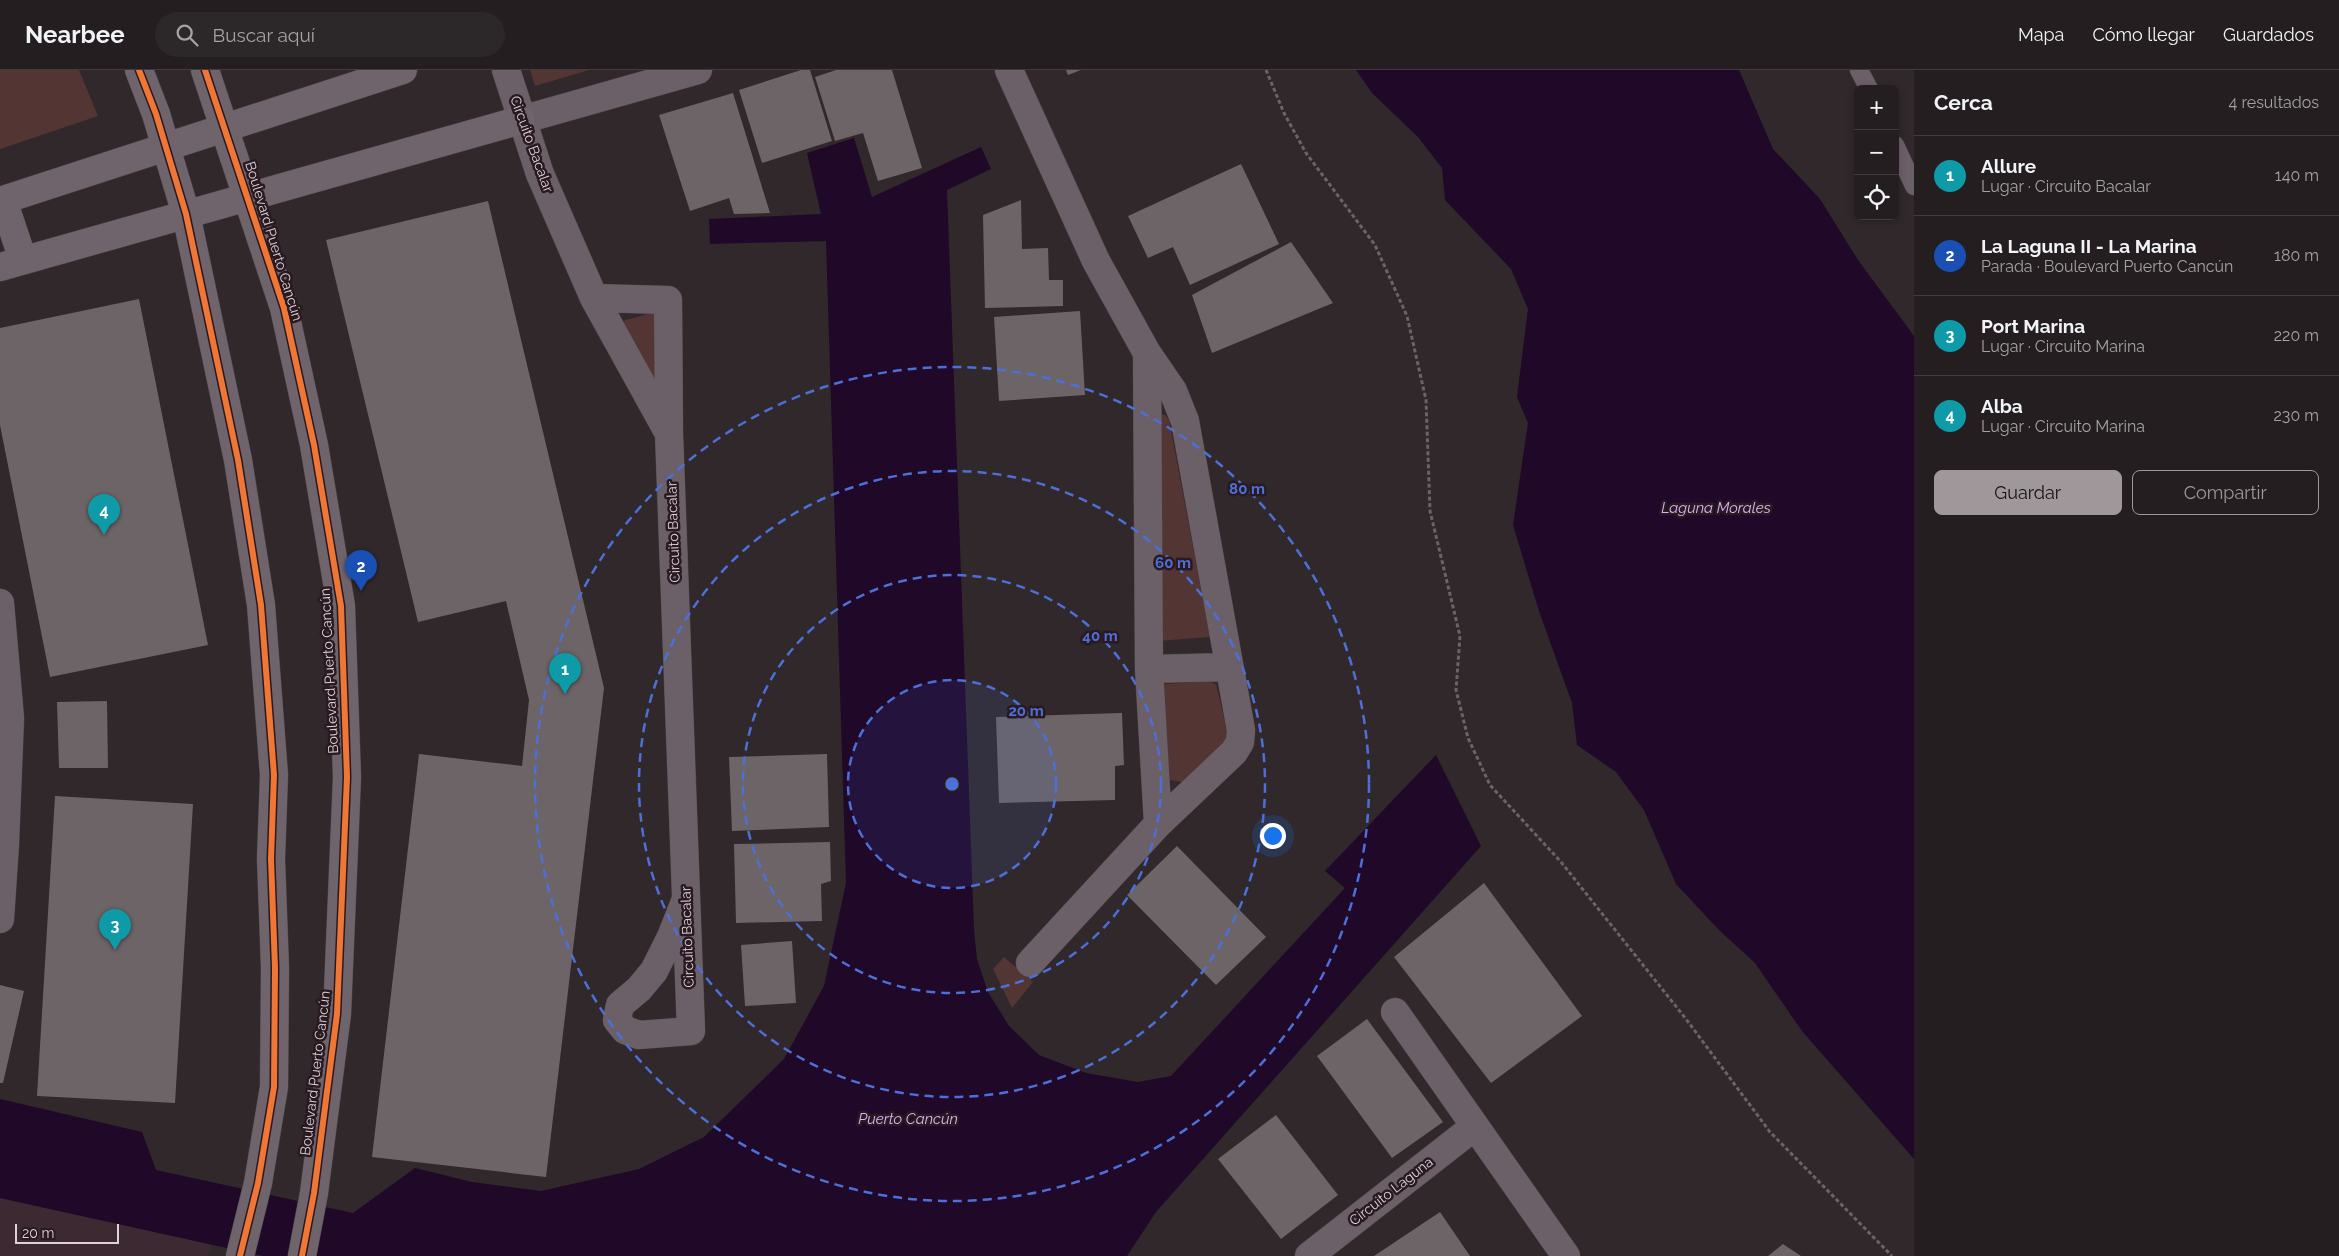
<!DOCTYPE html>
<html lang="es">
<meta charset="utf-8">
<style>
body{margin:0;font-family:Raleway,sans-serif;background:#2c2729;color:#f1f3f6}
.controls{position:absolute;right:15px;top:15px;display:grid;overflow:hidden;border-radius:8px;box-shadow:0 2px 8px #0003}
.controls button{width:45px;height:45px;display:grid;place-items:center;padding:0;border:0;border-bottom:1px solid #413c3e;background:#241e20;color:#f1f3f6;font:25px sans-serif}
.scale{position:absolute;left:15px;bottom:12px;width:104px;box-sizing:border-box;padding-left:5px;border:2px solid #ddd3d7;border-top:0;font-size:14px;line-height:18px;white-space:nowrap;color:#ddd3d7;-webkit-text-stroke:4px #291a21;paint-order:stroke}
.you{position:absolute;left:1272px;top:765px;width:18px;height:18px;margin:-12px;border:4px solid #fff;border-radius:50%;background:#1a73e8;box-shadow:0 0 0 8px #1a73e833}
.badge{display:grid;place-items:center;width:32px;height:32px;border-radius:50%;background:#a0979b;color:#fff;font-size:16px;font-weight:700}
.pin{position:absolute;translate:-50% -41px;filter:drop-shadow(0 1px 2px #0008)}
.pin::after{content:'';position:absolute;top:26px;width:18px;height:15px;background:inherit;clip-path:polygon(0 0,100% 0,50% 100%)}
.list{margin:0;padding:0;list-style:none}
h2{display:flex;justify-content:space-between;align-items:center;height:65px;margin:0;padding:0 20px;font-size:21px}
h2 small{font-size:16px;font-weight:400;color:#a3a2a5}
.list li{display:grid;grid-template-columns:32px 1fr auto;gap:15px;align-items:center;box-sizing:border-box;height:80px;padding:0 20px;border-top:1px solid #413c3e}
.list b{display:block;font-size:19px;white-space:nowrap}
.list p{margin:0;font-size:16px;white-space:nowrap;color:#a3a2a5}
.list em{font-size:16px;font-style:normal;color:#a3a2a5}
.actions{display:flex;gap:10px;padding:15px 20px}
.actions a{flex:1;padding:11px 0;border:1px solid #a0979b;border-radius:8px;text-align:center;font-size:18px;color:#a0979b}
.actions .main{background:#a0979b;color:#111}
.icon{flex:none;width:28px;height:28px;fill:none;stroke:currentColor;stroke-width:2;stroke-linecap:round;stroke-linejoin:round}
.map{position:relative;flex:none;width:1914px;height:1186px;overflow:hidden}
header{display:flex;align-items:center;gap:30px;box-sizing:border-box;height:70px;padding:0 25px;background:#241e20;border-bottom:1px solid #413c3e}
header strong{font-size:24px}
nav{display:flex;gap:28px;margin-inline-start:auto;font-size:18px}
.search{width:350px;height:45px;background:#2c2729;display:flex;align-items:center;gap:12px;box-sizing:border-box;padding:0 18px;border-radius:28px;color:#a3a2a5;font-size:19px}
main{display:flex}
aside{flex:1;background:#241e20}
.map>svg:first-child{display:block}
.built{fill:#3c2932}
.green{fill:#533533}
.water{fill:#1f0828}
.building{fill:#6c6466}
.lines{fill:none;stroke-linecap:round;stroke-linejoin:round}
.lane-casing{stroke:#4b4447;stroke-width:19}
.street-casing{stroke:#4b4447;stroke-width:29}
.secondary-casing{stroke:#4b4447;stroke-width:29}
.path{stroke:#6c6369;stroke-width:3;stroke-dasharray:4 2.5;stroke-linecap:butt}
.lane{stroke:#6c6068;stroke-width:18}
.street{stroke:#6c6068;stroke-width:28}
.secondary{stroke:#6f636c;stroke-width:28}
.cycleway-casing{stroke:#291a21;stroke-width:9}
.cycleway{stroke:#f07635;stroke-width:6}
.ring{fill:none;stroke:#4d6fd8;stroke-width:2.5;stroke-dasharray:9 6}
.labels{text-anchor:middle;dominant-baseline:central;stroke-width:5;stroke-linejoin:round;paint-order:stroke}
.street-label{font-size:14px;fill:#ddd3d7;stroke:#291a21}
.water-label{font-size:15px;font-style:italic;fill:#ddb1f4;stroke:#291a21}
.centre{fill:#4d6fd8;stroke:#291a21;stroke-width:2.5}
.ring-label{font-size:15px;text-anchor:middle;font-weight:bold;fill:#4d6fd8;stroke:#291a21;stroke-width:5;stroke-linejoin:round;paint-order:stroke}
</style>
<header>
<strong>Nearbee</strong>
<div class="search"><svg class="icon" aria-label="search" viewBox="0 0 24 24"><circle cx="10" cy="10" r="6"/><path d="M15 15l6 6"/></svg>Buscar aquí</div>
<nav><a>Mapa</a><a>Cómo llegar</a><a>Guardados</a></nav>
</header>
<main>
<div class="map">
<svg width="1914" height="1186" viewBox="0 0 1914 1186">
<rect width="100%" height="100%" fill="#30282b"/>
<path class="built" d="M 0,1128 L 212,1174 L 208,1186 L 0,1186 Z"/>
<path class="green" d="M 0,0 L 79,0 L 98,46 L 0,79 Z
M 530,0 L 589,0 L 535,16 Z
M 658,241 L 656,310 L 651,310 L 619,252 Z
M 1158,344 L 1165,345 L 1169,350 L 1210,567 L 1158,571 Z
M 1208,611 L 1216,614 L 1229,669 L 1183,712 L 1168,710 L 1159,617 L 1165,614 Z
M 1004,887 L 1033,912 L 1012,938 L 993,899 Z"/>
<path class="water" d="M 1356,0 L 1739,0 L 1773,79 L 1820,129 L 1858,190 L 1914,266 L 1914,1089 L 1802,961 L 1755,893 L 1719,860 L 1676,814 L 1644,740 L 1616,702 L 1577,675 L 1572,633 L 1539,541 L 1513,455 L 1528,353 L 1517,327 L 1528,239 L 1511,199 L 1445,130 L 1442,98 L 1418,67 L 1372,23 Z
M 854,68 L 872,127 L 981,77 L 991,99 L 947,120 L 974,860 L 977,889 L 988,922 L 1009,956 L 1039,985 L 1086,1003 L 1138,1012 L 1171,1006 L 1345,818 L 1325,801 L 1436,685 L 1481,776 L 1156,1142 L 1127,1186 L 263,1186 L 0,1128 L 0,1029 L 142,1062 L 156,1100 L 353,1143 L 415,1098 L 472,1112 L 541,1121 L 639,1099 L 704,1067 L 784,989 L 824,916 L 846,813 L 826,171 L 710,174 L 709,149 L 821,144 L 807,83 Z"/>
<path class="building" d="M 801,0 L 810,0 L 832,71 L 762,93 L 739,20 Z
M 836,0 L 892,0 L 922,98 L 878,111 L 863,63 L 835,71 L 815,7 Z
M 1066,0 L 1081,0 L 1068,5 Z
M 733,23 L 770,143 L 734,144 L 729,128 L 690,141 L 659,45 Z
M 1241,94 L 1279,174 L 1190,215 L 1173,177 L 1148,188 L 1128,146 Z
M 1021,130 L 1022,179 L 1048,178 L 1049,210 L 1063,210 L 1063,236 L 985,238 L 983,145 Z
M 488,131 L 604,618 L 546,1107 L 372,1087 L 419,684 L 522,696 L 529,630 L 506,531 L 418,552 L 326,170 Z
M 1291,172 L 1333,233 L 1212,283 L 1192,225 Z
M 139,229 L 208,575 L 50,607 L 0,355 L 0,258 Z
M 1080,241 L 1085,325 L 999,331 L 994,247 Z
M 107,631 L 108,698 L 59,698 L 57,632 Z
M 1122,643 L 1124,695 L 1115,696 L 1115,730 L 999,733 L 996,647 Z
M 827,684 L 829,757 L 732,761 L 729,687 Z
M 55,726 L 193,734 L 175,1033 L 37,1026 Z
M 830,772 L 831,811 L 821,814 L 822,851 L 736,853 L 734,774 Z
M 1177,776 L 1266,867 L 1216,915 L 1127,825 Z
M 1484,813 L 1582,946 L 1491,1013 L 1394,887 Z
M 792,871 L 796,933 L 745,936 L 741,875 Z
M 0,915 L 24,921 L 3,1013 L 0,1013 Z
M 1367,949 L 1443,1052 L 1392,1088 L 1317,986 Z
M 1276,1045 L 1338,1125 L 1281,1169 L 1218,1089 Z
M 1440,1142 L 1470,1186 L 1374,1186 Z
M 1783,1174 L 1801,1186 L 1768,1186 Z"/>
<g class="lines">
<defs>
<path id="lane" d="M 1859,0 L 1869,19
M 1895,75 L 1914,116"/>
<path id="street" d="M 506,0 L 540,104 L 594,228 L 667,360
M 1009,0 L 1096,191 L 1147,283 L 1173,321 L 1185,351 L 1241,660 L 1240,672 L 1234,682 L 1158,754 L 1030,893
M 521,50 L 698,0
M 594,228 L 668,230 L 669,363 L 691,961 L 639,965 L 625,960 L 617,950 L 620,935 L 639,919 L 654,901 L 671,867 L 686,829
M 1147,283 L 1149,599 L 1158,754
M 0,533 L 10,648 L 5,774 L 0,849
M 1149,599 L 1228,597
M 1395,942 L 1566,1186
M 1309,1186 L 1474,1057"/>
<path id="secondary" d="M 139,0 L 156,44 L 186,144 L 238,390 L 261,535 L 274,705 L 271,789 L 275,898 L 274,1017 L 258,1113 L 240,1186
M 205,0 L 284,238 L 314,375 L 341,536 L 347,707 L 337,944 L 314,1123 L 302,1186
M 3,130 L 23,190
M 0,131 L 403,0
M 0,197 L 521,50"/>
</defs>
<use href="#lane" class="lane-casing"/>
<use href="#street" class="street-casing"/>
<use href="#secondary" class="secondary-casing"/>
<path class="path" d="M 1266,0 L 1284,43 L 1306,83 L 1375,175 L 1407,246 L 1426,330 L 1430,441 L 1460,566 L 1456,620 L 1468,668 L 1490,715 L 1561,792 L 1686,949 L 1770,1062 L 1892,1186"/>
<use href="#lane" class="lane"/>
<use href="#street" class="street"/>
<use href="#secondary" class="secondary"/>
<defs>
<path id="cycleway" d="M 139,0 L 156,44 L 186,144 L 238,390 L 261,535 L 274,705 L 271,789 L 275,898 L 274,1017 L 258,1113 L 240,1186
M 205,0 L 284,238 L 314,375 L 341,536 L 347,707 L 337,944 L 314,1123 L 302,1186"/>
</defs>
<use href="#cycleway" class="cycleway-casing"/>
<use href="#cycleway" class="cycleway"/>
</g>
<circle cx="952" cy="714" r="104" fill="#4d6fd8" fill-opacity=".12"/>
<g class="ring">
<circle cx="952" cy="714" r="104"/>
<circle cx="952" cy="714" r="209"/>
<circle cx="952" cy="714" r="313"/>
<circle cx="952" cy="714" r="417"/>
</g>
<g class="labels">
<g class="street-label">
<text transform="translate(532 74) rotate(70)">Circuito Bacalar</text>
<text transform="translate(274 171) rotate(73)">Boulevard Puerto Cancún</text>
<text transform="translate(673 462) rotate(-92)">Circuito Bacalar</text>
<text transform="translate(329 601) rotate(-93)">Boulevard Puerto Cancún</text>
<text transform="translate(687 867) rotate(-92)">Circuito Bacalar</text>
<text transform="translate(315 1003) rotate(-83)">Boulevard Puerto Cancún</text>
<text transform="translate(1391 1121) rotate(-38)">Circuito Laguna</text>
</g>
<g class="water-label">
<text x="1716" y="438">Laguna Morales</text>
<text x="908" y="1049">Puerto Cancún</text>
</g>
</g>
<circle cx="952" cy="714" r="8" class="centre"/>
<g class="ring-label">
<text x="1247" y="424">80 m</text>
<text x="1173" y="498">60 m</text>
<text x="1100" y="571">40 m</text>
<text x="1026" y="646">20 m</text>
</g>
</svg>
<div class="controls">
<button>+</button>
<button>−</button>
<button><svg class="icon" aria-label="locate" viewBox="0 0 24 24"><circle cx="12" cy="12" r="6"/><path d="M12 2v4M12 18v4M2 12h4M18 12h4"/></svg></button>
</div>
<div class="scale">20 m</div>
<div class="you"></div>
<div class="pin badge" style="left:565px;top:624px;background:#0f9aa8">1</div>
<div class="pin badge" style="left:361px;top:521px;background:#1a4fb4">2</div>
<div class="pin badge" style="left:115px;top:880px;background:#0f9aa8">3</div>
<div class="pin badge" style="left:104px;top:465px;background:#0f9aa8">4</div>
</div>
<aside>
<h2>Cerca<small>4 resultados</small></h2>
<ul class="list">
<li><span class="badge" style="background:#0f9aa8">1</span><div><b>Allure</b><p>Lugar · Circuito Bacalar</p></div><em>140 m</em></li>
<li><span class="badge" style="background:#1a4fb4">2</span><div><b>La Laguna II - La Marina</b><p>Parada · Boulevard Puerto Cancún</p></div><em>180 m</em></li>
<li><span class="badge" style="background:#0f9aa8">3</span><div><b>Port Marina</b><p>Lugar · Circuito Marina</p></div><em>220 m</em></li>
<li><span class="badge" style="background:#0f9aa8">4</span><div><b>Alba</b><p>Lugar · Circuito Marina</p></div><em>230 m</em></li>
</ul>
<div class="actions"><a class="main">Guardar</a><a>Compartir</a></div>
</aside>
</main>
